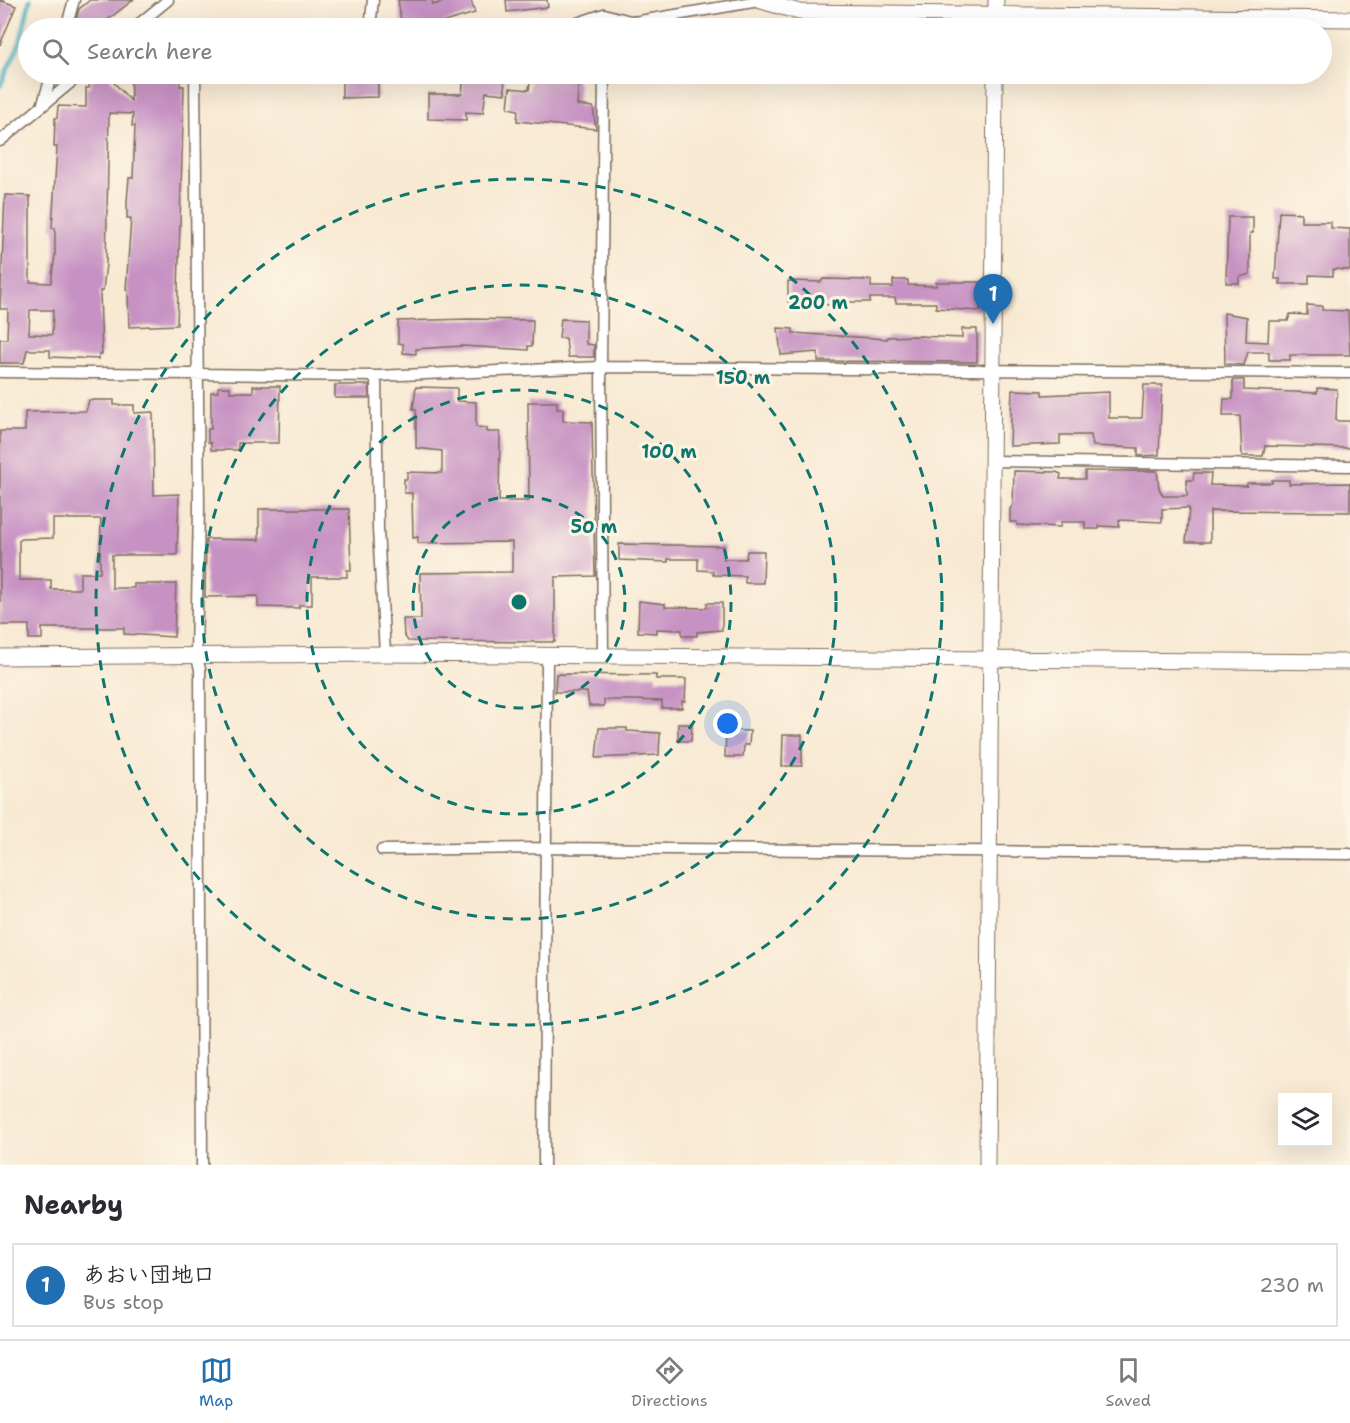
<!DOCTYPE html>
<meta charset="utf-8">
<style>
body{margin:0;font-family:"Shantell Sans","Klee One",sans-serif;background:#f2f2f3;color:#2b2b33}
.controls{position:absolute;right:18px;bottom:18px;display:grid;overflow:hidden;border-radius:0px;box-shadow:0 6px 24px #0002}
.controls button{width:54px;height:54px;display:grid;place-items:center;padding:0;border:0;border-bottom:2px solid #e1e1e2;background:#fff;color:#2b2b33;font:30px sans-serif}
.you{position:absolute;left:728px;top:724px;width:21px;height:21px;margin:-15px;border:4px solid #fff;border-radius:50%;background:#1a73e8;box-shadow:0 0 0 9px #1a73e833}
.badge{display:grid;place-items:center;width:39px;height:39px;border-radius:50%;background:#1f6fb2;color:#fff;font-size:20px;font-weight:700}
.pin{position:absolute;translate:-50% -50px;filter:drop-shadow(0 2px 3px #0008)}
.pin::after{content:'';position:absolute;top:32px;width:21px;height:18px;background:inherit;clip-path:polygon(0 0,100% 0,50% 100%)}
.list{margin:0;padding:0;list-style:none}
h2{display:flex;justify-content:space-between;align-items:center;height:78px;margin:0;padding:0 24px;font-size:26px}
h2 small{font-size:20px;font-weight:400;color:#7c7c81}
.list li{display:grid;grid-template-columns:39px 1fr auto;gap:18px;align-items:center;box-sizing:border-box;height:84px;margin:0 12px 12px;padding:0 12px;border:2px solid #e1e1e2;border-radius:0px}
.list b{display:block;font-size:22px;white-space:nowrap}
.list p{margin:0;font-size:20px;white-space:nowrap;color:#7c7c81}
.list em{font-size:20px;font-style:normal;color:#7c7c81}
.icon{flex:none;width:33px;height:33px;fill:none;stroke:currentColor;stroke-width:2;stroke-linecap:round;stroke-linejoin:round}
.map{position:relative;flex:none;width:1350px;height:1165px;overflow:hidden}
.search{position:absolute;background:#fff;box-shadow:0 6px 24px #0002;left:18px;right:18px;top:18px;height:66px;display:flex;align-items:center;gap:15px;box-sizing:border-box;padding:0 21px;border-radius:33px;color:#7c7c81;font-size:22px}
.sheet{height:174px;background:#fff}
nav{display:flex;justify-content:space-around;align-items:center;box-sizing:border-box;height:84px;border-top:2px solid #e1e1e2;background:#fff;font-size:16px;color:#7c7c81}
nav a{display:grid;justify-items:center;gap:3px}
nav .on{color:#1f6fb2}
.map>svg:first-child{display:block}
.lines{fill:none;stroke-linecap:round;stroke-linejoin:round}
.stream{stroke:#44aec3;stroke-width:4.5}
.building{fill:#c691c3;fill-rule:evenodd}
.street-casing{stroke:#7d6d5d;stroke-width:13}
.secondary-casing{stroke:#7d6d5d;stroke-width:17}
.street{stroke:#fff;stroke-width:10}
.secondary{stroke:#fff;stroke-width:15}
.ring{fill:none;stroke:#0f766e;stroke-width:3;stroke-dasharray:10 8}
.centre{fill:#0f766e;stroke:#fcf5e5;stroke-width:3}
.ring-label{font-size:18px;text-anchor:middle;font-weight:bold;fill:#0f766e;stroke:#fcf5e5;stroke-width:6;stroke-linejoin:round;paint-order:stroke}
</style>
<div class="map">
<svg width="1350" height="1165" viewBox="0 0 1350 1165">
<rect width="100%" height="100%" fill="#fcf5e5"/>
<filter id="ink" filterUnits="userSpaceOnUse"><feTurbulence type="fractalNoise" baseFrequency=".0167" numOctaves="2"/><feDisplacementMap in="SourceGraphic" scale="12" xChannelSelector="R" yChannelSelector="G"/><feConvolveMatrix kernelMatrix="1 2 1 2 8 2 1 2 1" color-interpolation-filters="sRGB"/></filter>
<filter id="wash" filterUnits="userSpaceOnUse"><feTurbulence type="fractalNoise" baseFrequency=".008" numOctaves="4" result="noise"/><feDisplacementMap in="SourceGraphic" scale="24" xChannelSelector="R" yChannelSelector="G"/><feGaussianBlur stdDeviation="1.35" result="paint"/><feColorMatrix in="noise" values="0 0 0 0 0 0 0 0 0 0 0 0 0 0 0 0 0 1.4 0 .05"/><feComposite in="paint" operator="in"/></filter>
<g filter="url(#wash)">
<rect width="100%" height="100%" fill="#f8e9d3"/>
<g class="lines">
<path class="stream" d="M 0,86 L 20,43 L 30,0"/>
</g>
<g id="blocks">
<path class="building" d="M 0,0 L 16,6 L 0,45 Z
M 90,0 L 133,0 L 97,28 L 84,28 L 76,20 L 79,9 Z
M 398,0 L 432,0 L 433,5 L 449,0 L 471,0 L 475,13 L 444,22 L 445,28 L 402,28 Z
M 506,0 L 547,0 L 548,7 L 507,12 Z
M 98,74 L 106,74 L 131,101 L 131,74 L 180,75 L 180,86 L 184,86 L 177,325 L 129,327 L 128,290 L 126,290 L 131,218 L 127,218 L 127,201 L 129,178 L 133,178 L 135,126 L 132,126 L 133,114 L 109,113 L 106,264 L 103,291 L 100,291 L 102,354 L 99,354 L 99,359 L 50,357 L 50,350 L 27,350 L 24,363 L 0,363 L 0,339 L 7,339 L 8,309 L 0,309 L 5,195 L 30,196 L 30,282 L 51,283 L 55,255 L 55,228 L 52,228 L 57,147 L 54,147 L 55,118 L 57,118 L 58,106 L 86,107 L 86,88 L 89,88 L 90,81 ZM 30,310 L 53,310 L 52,335 L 29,334 Z
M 464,74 L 504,74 L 505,94 L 486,92 L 483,113 L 466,112 L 466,120 L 428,119 L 428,94 L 462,94 Z
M 531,74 L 577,74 L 576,82 L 579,82 L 577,105 L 593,107 L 596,129 L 517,121 L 518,110 L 508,108 L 510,88 L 529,90 Z
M 342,77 L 378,77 L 378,97 L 342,98 Z
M 1279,212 L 1301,213 L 1301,222 L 1331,222 L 1331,228 L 1350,229 L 1350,270 L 1333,269 L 1333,276 L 1309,275 L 1309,284 L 1280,284 L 1280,279 L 1275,279 Z
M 1228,217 L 1253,217 L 1253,233 L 1250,233 L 1250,274 L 1239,277 L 1239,283 L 1226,283 Z
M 823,279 L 871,280 L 871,287 L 893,287 L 893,280 L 908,280 L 908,285 L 936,286 L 936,282 L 981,282 L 980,311 L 936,308 L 936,303 L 896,303 L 895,298 L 870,298 L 870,302 L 833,302 L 833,305 L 788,302 L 788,281 L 821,282 Z
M 1307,305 L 1322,306 L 1322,310 L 1348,311 L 1350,355 L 1290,355 L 1290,360 L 1269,360 L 1269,352 L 1248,352 L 1244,365 L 1225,364 L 1224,313 L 1247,317 L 1246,341 L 1268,342 L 1269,321 L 1288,321 L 1290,314 L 1307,315 Z
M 469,319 L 533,320 L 532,346 L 528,346 L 528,350 L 462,346 L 416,349 L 416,354 L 403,353 L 403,344 L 398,343 L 398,321 Z
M 561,319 L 586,320 L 586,344 L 594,345 L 594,357 L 568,357 L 566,338 L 559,338 Z
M 778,328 L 793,329 L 793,333 L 887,339 L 887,337 L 918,336 L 962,338 L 962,329 L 977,329 L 977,362 L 818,361 L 818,352 L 781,355 Z
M 1233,380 L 1244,380 L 1244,390 L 1317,393 L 1317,388 L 1337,389 L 1336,421 L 1350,421 L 1350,448 L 1265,446 L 1263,456 L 1242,456 L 1240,416 L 1223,416 L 1224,399 L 1233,399 Z
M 335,385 L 369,385 L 369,398 L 335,398 Z
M 1144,385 L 1162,385 L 1159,455 L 1138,456 L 1138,448 L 1093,446 L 1091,435 L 1060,435 L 1060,444 L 1010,446 L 1012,390 L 1042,391 L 1042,395 L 1109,392 L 1109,418 L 1142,418 Z
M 253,386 L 280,386 L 279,443 L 238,443 L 238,450 L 211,450 L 211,443 L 208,442 L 208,429 L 211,429 L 211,392 L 218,392 L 218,387 L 230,387 L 230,392 L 253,392 Z
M 416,387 L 457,388 L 457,401 L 476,402 L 476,427 L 487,428 L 487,432 L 500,432 L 499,501 L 529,501 L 528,402 L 557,402 L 557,409 L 563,409 L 563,421 L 592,422 L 595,576 L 555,577 L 555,642 L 408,641 L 404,635 L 403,619 L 421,619 L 420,573 L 512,572 L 512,542 L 418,543 L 418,537 L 413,538 L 412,493 L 404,493 L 404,479 L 407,479 L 407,472 L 442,473 L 442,451 L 416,448 L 416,409 L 413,409 Z
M 89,400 L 114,400 L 114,405 L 134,405 L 134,413 L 153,412 L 154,495 L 179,494 L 177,555 L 112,555 L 112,588 L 134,588 L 134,584 L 176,584 L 174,637 L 124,634 L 124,628 L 42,628 L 42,639 L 29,639 L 29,625 L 0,625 L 0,431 L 25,431 L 25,412 L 86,411 ZM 53,519 L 101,519 L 100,573 L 80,573 L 80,589 L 51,589 L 51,580 L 19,580 L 19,541 L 22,539 L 53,538 Z
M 1014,471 L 1056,472 L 1061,474 L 1060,479 L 1085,479 L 1085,471 L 1157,471 L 1159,488 L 1163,496 L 1187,496 L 1187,480 L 1193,480 L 1194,473 L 1211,473 L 1210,485 L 1247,486 L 1247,483 L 1272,483 L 1272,480 L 1289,480 L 1289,484 L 1350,483 L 1350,512 L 1210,511 L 1210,542 L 1186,542 L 1189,508 L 1162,509 L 1162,522 L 1119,520 L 1119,527 L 1099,526 L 1099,529 L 1085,529 L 1085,522 L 1061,522 L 1060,527 L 1017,525 L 1017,522 L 1010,522 L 1010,509 L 1013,505 Z
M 259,509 L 349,509 L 351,570 L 347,570 L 347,577 L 312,577 L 312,605 L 299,605 L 299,608 L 258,607 L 258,596 L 205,597 L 206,539 L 259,540 Z
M 619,544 L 724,546 L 724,559 L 746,559 L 747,551 L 764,551 L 763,583 L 745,583 L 745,576 L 713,575 L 713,571 L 698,570 L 698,559 L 668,559 L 668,562 L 619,560 Z
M 639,601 L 665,604 L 665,607 L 707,608 L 707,603 L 722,603 L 722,630 L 697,632 L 697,636 L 682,636 L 682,630 L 657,629 L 657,633 L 638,632 Z
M 556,674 L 656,675 L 656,679 L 686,679 L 685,701 L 682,701 L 682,708 L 662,708 L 662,701 L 632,700 L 604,700 L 604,706 L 589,706 L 587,692 L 555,692 Z
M 678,724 L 692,724 L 691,741 L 678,741 Z
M 599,728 L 627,728 L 627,731 L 660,733 L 659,755 L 596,758 Z
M 726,730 L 750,731 L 749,745 L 744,745 L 743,757 L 725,757 Z
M 783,735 L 802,735 L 802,766 L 782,766 Z"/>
</g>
</g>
<g filter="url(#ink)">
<use href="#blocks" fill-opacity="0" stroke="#7d6d5d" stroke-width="1.5"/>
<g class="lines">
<defs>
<path id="street" d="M 66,28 L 74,0
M 134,28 L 168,0
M 370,28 L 373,0
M 563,28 L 604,14 L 634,22 L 759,1
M 604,28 L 604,14
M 195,74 L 199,507 L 196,655 L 200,669 L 202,1165
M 43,103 L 52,74
M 0,141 L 81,74
M 0,372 L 376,376 L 601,367 L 1350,373
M 376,376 L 378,529 L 385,654
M 993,461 L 1350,466
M 603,656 L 601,367 L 604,74
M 382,850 L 544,848 L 1350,854
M 544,1165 L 547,656"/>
<path id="secondary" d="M 758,0 L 799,12 L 1350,19
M 996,28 L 996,0
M 0,657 L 385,654 L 1350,662
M 987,1165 L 995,74"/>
</defs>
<use href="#street" class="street-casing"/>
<use href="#secondary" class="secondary-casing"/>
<use href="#street" class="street"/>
<use href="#secondary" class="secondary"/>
</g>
</g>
<g class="ring">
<circle cx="519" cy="602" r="106"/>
<circle cx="519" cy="602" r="212"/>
<circle cx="519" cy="602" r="317"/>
<circle cx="519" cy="602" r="423"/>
</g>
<circle cx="519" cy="602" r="9" class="centre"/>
<g class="ring-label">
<text x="818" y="309">200 m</text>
<text x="743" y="384">150 m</text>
<text x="669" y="458">100 m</text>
<text x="594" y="533">50 m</text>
</g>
</svg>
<div class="controls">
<button><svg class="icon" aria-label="layers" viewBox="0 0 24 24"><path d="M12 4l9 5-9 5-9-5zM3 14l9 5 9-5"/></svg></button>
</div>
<div class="you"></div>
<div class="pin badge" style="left:993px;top:324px">1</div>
<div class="search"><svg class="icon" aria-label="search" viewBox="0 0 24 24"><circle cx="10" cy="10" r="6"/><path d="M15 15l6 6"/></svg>Search here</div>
</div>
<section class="sheet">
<h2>Nearby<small></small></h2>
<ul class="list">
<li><span class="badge">1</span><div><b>あおい団地口</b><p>Bus stop</p></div><em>230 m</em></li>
</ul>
</section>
<nav>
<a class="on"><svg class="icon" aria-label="map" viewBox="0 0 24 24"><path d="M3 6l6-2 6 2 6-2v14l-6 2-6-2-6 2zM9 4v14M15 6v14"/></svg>Map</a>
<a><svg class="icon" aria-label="directions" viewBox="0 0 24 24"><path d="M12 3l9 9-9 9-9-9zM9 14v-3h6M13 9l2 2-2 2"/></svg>Directions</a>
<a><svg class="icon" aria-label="saved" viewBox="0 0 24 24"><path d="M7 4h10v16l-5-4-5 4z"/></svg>Saved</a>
</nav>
